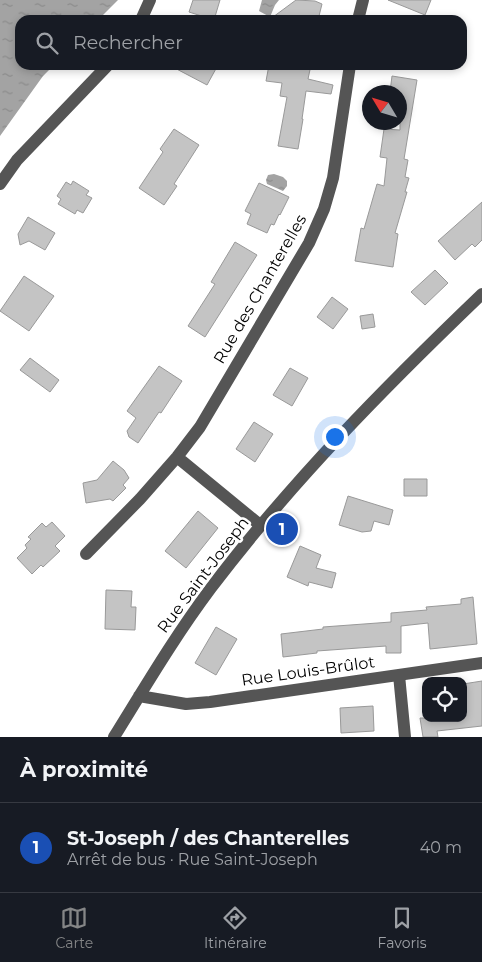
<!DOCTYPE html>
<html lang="fr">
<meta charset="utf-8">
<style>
body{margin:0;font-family:Montserrat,sans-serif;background:#20242c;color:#f1f3f6}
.controls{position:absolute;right:15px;bottom:15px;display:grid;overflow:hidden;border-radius:10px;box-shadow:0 2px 8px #0003}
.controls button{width:45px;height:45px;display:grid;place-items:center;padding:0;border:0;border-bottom:1px solid #363941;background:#171b24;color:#f1f3f6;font:25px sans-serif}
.compass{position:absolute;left:362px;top:85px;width:45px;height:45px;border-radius:50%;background:#171b24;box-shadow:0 2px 8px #0003;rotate:308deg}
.you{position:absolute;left:334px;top:436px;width:18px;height:18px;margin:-12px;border:4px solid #fff;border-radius:50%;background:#1a73e8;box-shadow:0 0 0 8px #1a73e833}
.badge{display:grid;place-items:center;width:32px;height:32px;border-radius:50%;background:#858687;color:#fff;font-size:16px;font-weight:700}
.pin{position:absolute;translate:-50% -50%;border:2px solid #fff;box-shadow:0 1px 5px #0006}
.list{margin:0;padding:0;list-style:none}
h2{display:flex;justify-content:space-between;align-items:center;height:65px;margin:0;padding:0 20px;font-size:21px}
h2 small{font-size:16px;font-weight:400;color:#9ea1a6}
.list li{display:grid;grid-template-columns:32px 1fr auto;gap:15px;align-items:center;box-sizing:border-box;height:90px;padding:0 20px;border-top:1px solid #363941}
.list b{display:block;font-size:19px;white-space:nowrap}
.list p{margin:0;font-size:16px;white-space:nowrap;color:#9ea1a6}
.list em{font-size:16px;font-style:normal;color:#9ea1a6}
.icon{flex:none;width:28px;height:28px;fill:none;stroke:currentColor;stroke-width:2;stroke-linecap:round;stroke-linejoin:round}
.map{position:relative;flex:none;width:482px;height:737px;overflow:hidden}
.search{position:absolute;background:#171b24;box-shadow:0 2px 8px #0003;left:15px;right:15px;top:15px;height:55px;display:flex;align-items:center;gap:12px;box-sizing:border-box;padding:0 18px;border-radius:15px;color:#9ea1a6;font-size:19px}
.sheet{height:155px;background:#171b24}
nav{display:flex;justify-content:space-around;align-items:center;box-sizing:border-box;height:70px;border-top:1px solid #363941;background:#171b24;font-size:14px;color:#9ea1a6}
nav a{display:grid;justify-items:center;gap:2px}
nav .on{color:#858687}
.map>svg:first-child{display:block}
.water{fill:url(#water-ripples)}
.building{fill:#c4c4c4;stroke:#999}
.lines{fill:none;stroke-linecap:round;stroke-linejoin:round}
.minor{stroke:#555;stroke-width:12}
.labels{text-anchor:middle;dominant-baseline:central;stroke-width:5;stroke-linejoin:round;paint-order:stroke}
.street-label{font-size:16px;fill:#000;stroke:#fff}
</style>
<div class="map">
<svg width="482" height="737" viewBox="0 0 482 737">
<defs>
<pattern id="water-ripples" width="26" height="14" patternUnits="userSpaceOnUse" patternTransform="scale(1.25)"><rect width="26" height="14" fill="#a3a3a3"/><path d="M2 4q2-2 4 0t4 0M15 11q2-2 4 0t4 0" fill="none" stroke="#8b8b8b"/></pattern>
</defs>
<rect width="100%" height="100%" fill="#fff"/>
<path class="water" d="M 0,0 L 118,0 L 98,20 L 20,20 L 20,65 L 54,65 L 43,76 L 0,136 Z
M 262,0 L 279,0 L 275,5 L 270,17 L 259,11 Z
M 274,174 L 283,177 L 287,181 L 287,186 L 283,191 L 267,184 L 266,180 L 268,175 Z"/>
<path class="building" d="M 193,0 L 220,0 L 214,20 L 189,12 Z
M 296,0 L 315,1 L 322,4 L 318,20 L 290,20 L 290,18 L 273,17 Z
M 388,0 L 431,0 L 425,15 Z
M 169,65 L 218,65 L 207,85 Z
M 269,65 L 311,65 L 308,79 L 333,85 L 331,94 L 306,91 L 302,119 L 303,119 L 298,149 L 278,146 L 287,97 L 280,96 L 282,83 L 266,81 Z
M 392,76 L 417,80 L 404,159 L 408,160 L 405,177 L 409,178 L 405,192 L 407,192 L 395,233 L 398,234 L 393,267 L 355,261 L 361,228 L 364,229 L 377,184 L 384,186 L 387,158 L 380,157 L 384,129 L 400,130 L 400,92 L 390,92 Z
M 174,129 L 199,145 L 174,184 L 177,186 L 164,205 L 139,188 L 163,152 L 160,149 Z
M 73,181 L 89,191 L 86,195 L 92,198 L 83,213 L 77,210 L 75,214 L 58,204 L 61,199 L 57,196 L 66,182 L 71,185 Z
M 259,183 L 289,197 L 280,215 L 279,214 L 274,225 L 271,224 L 267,233 L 247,224 L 251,214 L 245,211 Z
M 482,202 L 482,240 L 475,247 L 472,244 L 455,260 L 438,241 Z
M 28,217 L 55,233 L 45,250 L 29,241 L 20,245 L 18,234 Z
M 235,242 L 257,255 L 205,337 L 188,326 L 215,284 L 211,282 Z
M 435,270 L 448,283 L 425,305 L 411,292 Z
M 24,276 L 54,296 L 29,331 L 0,311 Z
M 332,297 L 348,309 L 333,329 L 317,317 Z
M 373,314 L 375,327 L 362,329 L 360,316 Z
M 30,358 L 59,380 L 50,392 L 20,370 Z
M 159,366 L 182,381 L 161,413 L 159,412 L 138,443 L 129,437 L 127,431 L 136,418 L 127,411 Z
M 290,368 L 308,378 L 292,406 L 273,395 Z
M 254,422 L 273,434 L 255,462 L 236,449 Z
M 113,461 L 124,470 L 129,478 L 123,485 L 126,488 L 113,501 L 110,499 L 86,503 L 83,483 L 97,480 Z
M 404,479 L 427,479 L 427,496 L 404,496 Z
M 348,496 L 393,510 L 389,525 L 374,521 L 371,531 L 362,532 L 339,525 Z
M 198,511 L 218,528 L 186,568 L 165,551 Z
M 52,522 L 65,536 L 55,546 L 60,551 L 43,567 L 41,565 L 32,574 L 17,558 L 27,548 L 25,545 L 31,539 L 28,537 L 42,523 L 46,527 Z
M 300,546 L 321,555 L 316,568 L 336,573 L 332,588 L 309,582 L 308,586 L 287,577 Z
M 106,590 L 132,591 L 131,607 L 136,607 L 135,630 L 105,629 Z
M 473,597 L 477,644 L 430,649 L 428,623 L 401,626 L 401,653 L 386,653 L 386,646 L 317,651 L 317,653 L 283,657 L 281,634 L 323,629 L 323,627 L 391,622 L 391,613 L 427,610 L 426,607 L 461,604 L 461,599 Z
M 216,627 L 237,639 L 216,675 L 195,663 Z
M 482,681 L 482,726 L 437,731 L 438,737 L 423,737 L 420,718 L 463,718 L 463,684 Z
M 373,706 L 374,731 L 341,733 L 340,708 Z"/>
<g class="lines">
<path class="minor" d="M 141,20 L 150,0
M 358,20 L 363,0
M 0,184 L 17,160 L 108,65
M 177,457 L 260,525
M 86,554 L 140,499 L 177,457 L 200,427 L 309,243 L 324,209 L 333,178 L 350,65
M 399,675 L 405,737
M 139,696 L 186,704 L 210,702 L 482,663
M 114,737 C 145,687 175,636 211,588 C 291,482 386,386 482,294"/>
</g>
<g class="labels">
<g class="street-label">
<text transform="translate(260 289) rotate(-60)">Rue des Chanterelles</text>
<text transform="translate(203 575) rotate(-53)">Rue Saint-Joseph</text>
<text transform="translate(308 671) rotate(-8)">Rue Louis-Brûlot</text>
</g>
</g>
</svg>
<div class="controls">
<button><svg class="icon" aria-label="locate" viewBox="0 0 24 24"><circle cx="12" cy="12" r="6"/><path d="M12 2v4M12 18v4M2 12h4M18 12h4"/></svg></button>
</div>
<svg class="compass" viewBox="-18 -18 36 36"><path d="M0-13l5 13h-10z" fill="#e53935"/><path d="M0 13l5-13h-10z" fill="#9ea1a6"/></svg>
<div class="you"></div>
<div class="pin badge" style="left:282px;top:529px;background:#1a4fb4">1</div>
<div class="search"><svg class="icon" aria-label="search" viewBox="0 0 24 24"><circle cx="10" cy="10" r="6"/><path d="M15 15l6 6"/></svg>Rechercher</div>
</div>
<section class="sheet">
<h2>À proximité<small></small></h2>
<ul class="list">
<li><span class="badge" style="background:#1a4fb4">1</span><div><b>St-Joseph / des Chanterelles</b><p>Arrêt de bus · Rue Saint-Joseph</p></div><em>40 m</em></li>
</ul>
</section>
<nav>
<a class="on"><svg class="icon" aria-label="map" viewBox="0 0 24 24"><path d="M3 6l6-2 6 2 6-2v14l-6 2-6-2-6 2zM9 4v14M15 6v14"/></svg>Carte</a>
<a><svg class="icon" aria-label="directions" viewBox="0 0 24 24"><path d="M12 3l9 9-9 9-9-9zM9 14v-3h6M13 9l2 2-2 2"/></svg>Itinéraire</a>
<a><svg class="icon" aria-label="saved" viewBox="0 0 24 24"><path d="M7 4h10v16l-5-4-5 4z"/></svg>Favoris</a>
</nav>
